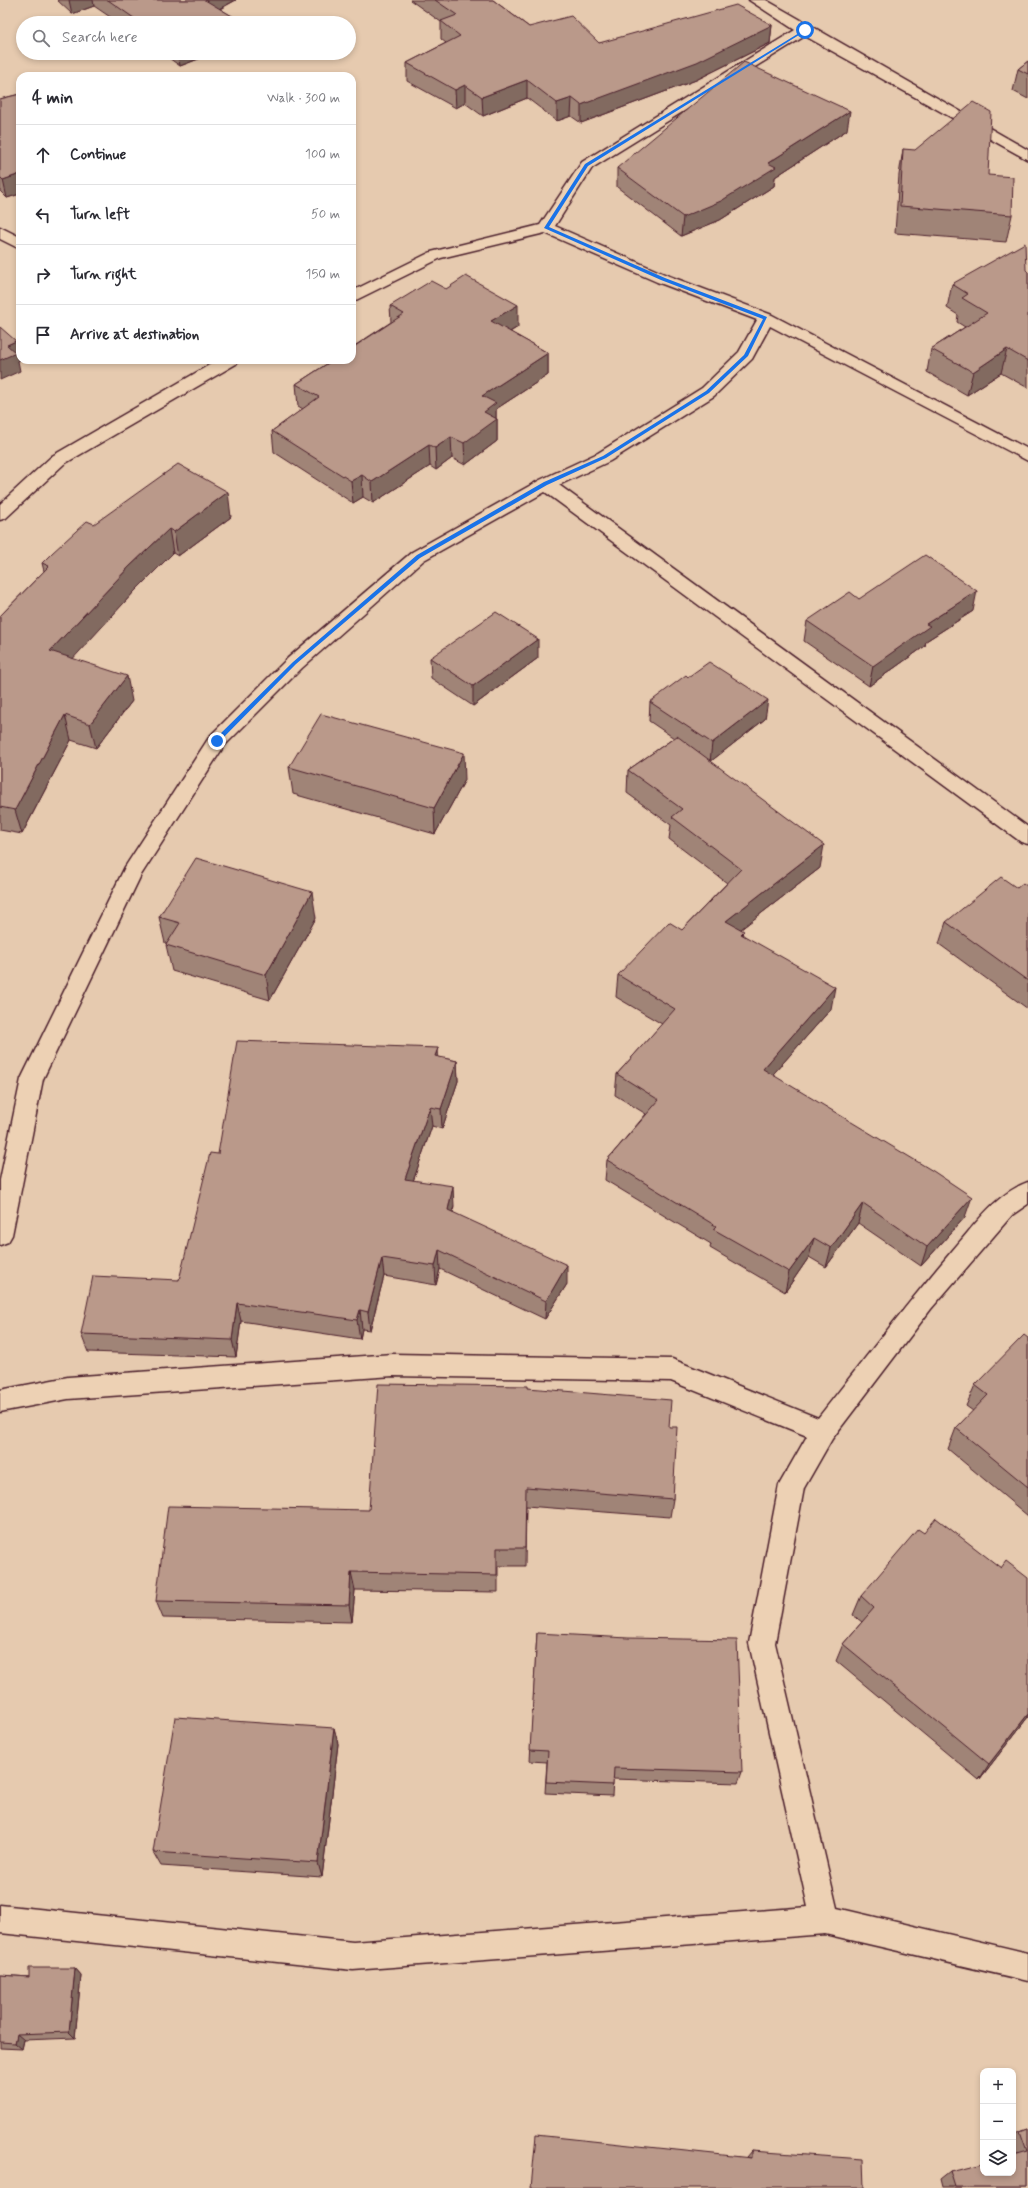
<!DOCTYPE html>
<meta charset="utf-8">
<style>
body{margin:0;font-family:Mynerve,sans-serif;background:#f7f7f7;color:#2b2b33}
.controls{position:absolute;right:12px;bottom:12px;display:grid;overflow:hidden;border-radius:8px;box-shadow:0 2px 6px #0003}
.controls button{width:36px;height:36px;display:grid;place-items:center;padding:0;border:0;border-bottom:1px solid #e1e1e2;background:#fff;color:#2b2b33;font:20px sans-serif}
.stop{position:absolute;width:12px;height:12px;margin:-9px;border:3px solid #1a73e8;border-radius:50%;background:#fff}
.stop.end{background:#1a73e8;border-color:#fff;box-shadow:0 1px 4px #0008}
.list{margin:0;padding:0;list-style:none}
h2{display:flex;justify-content:space-between;align-items:center;height:52px;margin:0;padding:0 16px;font-size:17px}
h2 small{font-size:13px;font-weight:400;color:#7c7c81}
.list li{display:grid;grid-template-columns:26px 1fr auto;gap:12px;align-items:center;box-sizing:border-box;height:60px;padding:0 16px;border-top:1px solid #e1e1e2}
.list b{display:block;font-size:15px;white-space:nowrap}
.list em{font-size:13px;font-style:normal;color:#7c7c81}
.icon{flex:none;width:22px;height:22px;fill:none;stroke:currentColor;stroke-width:2;stroke-linecap:round;stroke-linejoin:round}
.map{position:relative;flex:none;width:1028px;height:2188px;overflow:hidden}
.search{position:absolute;background:#fff;box-shadow:0 2px 6px #0003;left:16px;top:16px;width:340px;height:44px;display:flex;align-items:center;gap:10px;box-sizing:border-box;padding:0 14px;border-radius:22px;color:#7c7c81;font-size:15px}
.panel{position:absolute;background:#fff;box-shadow:0 2px 6px #0003;left:16px;top:72px;width:340px;height:292px;border-radius:12px}
.map>svg:first-child{display:block}
.lines{fill:none;stroke-linecap:round;stroke-linejoin:round}
.street-casing{stroke:#4a1f2b;stroke-width:3}
.street{fill:#edd1b4;fill-rule:evenodd}
.wall{fill:#a08477;stroke:#4a1f2b}
.shaded-wall{fill:#826b61;stroke:#4a1f2b}
.building{fill:#ba998a;stroke:#4a1f2b}
.route{fill:#1a73e8}
</style>
<div class="map">
<svg width="1028" height="2188" viewBox="0 0 1028 2188">
<rect width="100%" height="100%" fill="#e6caaf"/>
<filter id="ink" filterUnits="userSpaceOnUse"><feTurbulence type="fractalNoise" baseFrequency=".025" numOctaves="2"/><feDisplacementMap in="SourceGraphic" scale="8" xChannelSelector="R" yChannelSelector="G"/><feConvolveMatrix kernelMatrix="1 2 1 2 8 2 1 2 1" color-interpolation-filters="sRGB"/></filter>
<g filter="url(#ink)">
<g class="lines">
<defs>
<path id="street" d="M 749,0 L 766,0 L 1028,150 L 1028,160 L 805,36 L 592,168 L 555,226 L 669,276 L 772,315 L 1028,449 L 1028,461 L 770,326 L 752,359 L 714,396 L 610,461 L 559,485 L 1028,827 L 1028,844 L 1021,842 L 545,492 L 424,560 L 302,668 L 224,746 L 141,875 L 43,1079 L 12,1235 L 8,1242 L 0,1245 L 0,1180 L 21,1079 L 125,867 L 210,736 L 288,658 L 412,552 L 540,480 L 598,453 L 702,388 L 739,352 L 757,320 L 657,282 L 545,233 L 441,258 L 352,302 L 352,291 L 431,252 L 540,225 L 582,162 L 795,30 Z
M 0,227 L 20,237 L 20,249 L 0,239 Z
M 218,360 L 238,360 L 236,364 L 64,464 L 6,518 L 0,520 L 0,504 L 52,456 Z
M 1028,1182 L 1028,1204 L 1012,1215 L 931,1309 L 832,1439 L 804,1488 L 775,1643 L 837,1908 L 1028,1953 L 1028,1981 L 825,1934 L 353,1970 L 0,1933 L 0,1905 L 353,1942 L 808,1907 L 749,1643 L 779,1485 L 807,1436 L 671,1381 L 393,1376 L 68,1399 L 0,1412 L 0,1390 L 68,1377 L 393,1354 L 672,1359 L 818,1418 C 862,1362 906,1305 952,1251 C 974,1226 995,1194 1028,1182 Z"/>
</defs>
<use href="#street" class="street-casing"/>
<use href="#street" class="street"/>
</g>
<path class="wall" d="M 57,0 L 236,0 L 220,9 L 244,23 L 119,23 L 94,6 L 72,14 Z
M 410,0 L 493,0 L 529,27 L 599,43 L 772,25 L 770,43 L 696,80 L 581,123 L 571,116 L 557,121 L 527,98 L 483,116 L 465,103 L 456,108 L 407,81 L 407,63 L 446,43 L 441,39 L 441,22 Z
M 162,53 L 214,53 L 180,66 Z
M 1028,61 L 1028,99 L 1013,91 L 1018,69 Z
M 20,94 L 20,194 L 7,198 L 0,191 L 0,99 Z
M 847,130 L 775,177 L 774,186 L 720,220 L 681,236 L 617,187 L 617,168 Z
M 903,149 L 988,175 L 1012,215 L 1006,242 L 895,233 L 899,175 Z
M 1026,270 L 1028,272 L 1028,388 L 1001,373 L 967,395 L 927,372 L 931,349 L 965,327 L 957,322 L 958,315 L 947,308 L 952,284 Z
M 446,289 L 518,327 L 510,332 L 548,353 L 548,375 L 496,409 L 496,419 L 497,419 L 497,441 L 465,465 L 452,458 L 436,470 L 430,466 L 373,503 L 363,497 L 353,503 L 274,452 L 272,431 L 303,409 L 298,406 L 296,384 L 391,322 L 390,306 Z
M 231,517 L 178,556 L 173,553 L 134,592 L 72,658 L 132,701 L 96,748 L 71,740 L 22,834 L 0,830 L 0,616 L 44,571 L 42,563 L 94,524 Z
M 859,599 L 973,611 L 926,641 L 925,646 L 869,686 L 804,641 L 807,621 Z
M 430,658 L 538,658 L 473,706 L 431,678 Z
M 650,702 L 765,719 L 711,761 L 820,868 L 741,929 L 743,935 L 831,1009 L 772,1075 L 965,1217 L 921,1266 L 858,1223 L 826,1267 L 809,1257 L 785,1292 L 710,1248 L 711,1244 L 605,1180 L 607,1160 L 646,1114 L 615,1095 L 617,1074 L 662,1024 L 616,997 L 618,975 L 682,930 L 727,883 L 669,839 L 671,825 L 627,793 L 628,770 L 674,738 L 649,721 Z
M 289,767 L 465,780 L 435,834 L 293,794 Z
M 1028,887 L 1028,1009 L 939,944 L 946,922 L 1017,888 Z
M 159,917 L 316,918 L 270,1000 L 172,971 L 166,945 L 167,944 L 165,943 Z
M 438,1057 L 457,1061 L 458,1081 L 442,1129 L 432,1126 L 413,1181 L 454,1206 L 453,1213 L 567,1284 L 545,1319 L 440,1269 L 436,1285 L 384,1276 L 370,1330 L 362,1329 L 360,1339 L 241,1321 L 236,1357 L 88,1352 L 81,1334 L 179,1280 L 218,1154 Z
M 1028,1338 L 1028,1516 L 948,1449 L 956,1428 L 973,1411 L 966,1406 L 975,1385 Z
M 528,1388 L 669,1427 L 673,1499 L 670,1517 L 526,1506 L 525,1566 L 498,1566 L 498,1592 L 355,1590 L 352,1622 L 163,1618 L 156,1601 L 369,1510 Z
M 924,1533 L 1001,1568 L 1028,1717 L 979,1780 L 836,1661 L 843,1644 L 862,1622 L 853,1615 L 861,1596 Z
M 537,1633 L 742,1772 L 738,1783 L 613,1779 L 612,1796 L 545,1793 L 547,1762 L 530,1761 Z
M 334,1728 L 338,1744 L 322,1877 L 161,1866 L 153,1852 Z
M 75,1968 L 81,1975 L 75,2038 L 24,2040 L 22,2049 L 0,2048 L 0,1975 L 29,1977 Z
M 1028,2129 L 1028,2188 L 942,2188 L 940,2180 L 950,2172 L 1013,2173 L 1013,2136 L 1020,2132 Z
M 751,2151 L 864,2188 L 746,2157 Z"/>
<path class="shaded-wall" d="M 69,0 L 93,0 L 94,6 L 72,14 Z
M 203,0 L 236,0 L 205,16 Z
M 772,25 L 770,43 L 696,80 L 581,123 L 581,105 Z
M 178,53 L 214,53 L 180,66 Z
M 527,80 L 527,98 L 483,116 L 482,97 Z
M 465,85 L 465,103 L 456,108 L 455,90 Z
M 572,98 L 571,116 L 557,121 L 557,103 Z
M 850,111 L 847,130 L 775,177 L 774,186 L 720,220 L 681,236 L 683,217 Z
M 20,174 L 20,194 L 7,198 L 3,180 Z
M 518,305 L 518,327 L 491,343 L 491,321 Z
M 16,341 L 20,357 L 20,360 L 18,361 L 20,371 L 0,380 L 0,360 L 7,345 Z
M 1007,349 L 1001,373 L 967,395 L 973,372 Z
M 548,353 L 548,375 L 496,409 L 496,420 L 497,419 L 497,441 L 465,465 L 464,443 L 482,396 Z
M 451,437 L 452,458 L 436,470 L 435,448 Z
M 429,445 L 430,466 L 373,503 L 372,482 Z
M 362,475 L 363,497 L 353,503 L 351,481 Z
M 228,492 L 231,517 L 178,556 L 174,532 Z
M 169,529 L 173,553 L 134,592 L 57,676 L 50,651 L 129,567 Z
M 977,591 L 973,611 L 926,641 L 925,646 L 869,686 L 873,666 L 926,624 Z
M 538,639 L 538,658 L 473,706 L 473,686 Z
M 127,676 L 132,701 L 96,748 L 90,724 Z
M 768,700 L 765,719 L 710,762 L 712,743 Z
M 65,715 L 71,740 L 22,834 L 15,810 Z
M 464,753 L 465,780 L 435,834 L 434,808 Z
M 824,845 L 820,868 L 723,943 L 726,921 Z
M 312,892 L 316,918 L 270,1000 L 266,975 Z
M 835,987 L 831,1009 L 759,1090 L 763,1069 Z
M 438,1048 L 439,1069 L 435,1056 Z
M 457,1061 L 458,1081 L 442,1129 L 441,1109 Z
M 430,1107 L 432,1126 L 407,1199 L 405,1179 Z
M 453,1186 L 454,1206 L 449,1230 L 448,1210 Z
M 972,1197 L 965,1217 L 921,1266 L 927,1247 Z
M 863,1203 L 858,1223 L 826,1267 L 831,1248 Z
M 814,1238 L 809,1257 L 785,1292 L 789,1272 Z
M 439,1250 L 440,1269 L 436,1285 L 435,1266 Z
M 382,1258 L 384,1276 L 370,1330 L 368,1312 Z
M 567,1265 L 567,1284 L 545,1319 L 546,1301 Z
M 237,1303 L 241,1321 L 236,1357 L 232,1340 Z
M 360,1310 L 362,1329 L 360,1339 L 357,1320 Z
M 351,1572 L 355,1590 L 352,1622 L 349,1605 Z
M 1028,1714 L 1028,1717 L 979,1780 L 989,1764 Z
M 334,1728 L 338,1744 L 322,1877 L 318,1863 Z
M 75,1968 L 81,1975 L 75,2038 L 69,2032 Z
M 17,2034 L 24,2040 L 22,2049 L 15,2043 Z"/>
<path class="building" d="M 108,0 L 205,0 L 244,23 L 141,23 Z
M 435,0 L 493,0 L 529,27 L 571,16 L 599,43 L 736,5 L 772,25 L 697,62 L 581,105 L 572,98 L 557,103 L 527,80 L 482,97 L 465,85 L 455,90 L 407,63 L 460,36 L 441,21 L 457,15 Z
M 1028,61 L 1028,74 L 1018,69 Z
M 744,62 L 850,111 L 768,163 L 776,167 L 721,201 L 683,217 L 617,168 Z
M 20,94 L 20,174 L 3,180 L 0,177 L 0,99 Z
M 973,102 L 991,112 L 988,175 L 1013,177 L 1012,215 L 900,206 L 903,149 L 915,150 Z
M 1025,243 L 1026,270 L 1028,272 L 1028,361 L 1007,349 L 973,372 L 931,349 L 987,313 L 962,298 L 968,294 L 952,284 Z
M 466,276 L 518,305 L 491,321 L 548,353 L 482,396 L 496,403 L 484,412 L 497,419 L 464,443 L 451,437 L 435,448 L 429,445 L 372,482 L 362,475 L 351,481 L 272,431 L 319,397 L 296,384 L 333,360 L 352,360 L 352,348 L 404,314 L 390,306 L 431,281 L 446,289 Z
M 0,327 L 16,341 L 7,345 L 16,353 L 0,360 Z
M 178,464 L 228,492 L 174,532 L 169,529 L 129,567 L 50,651 L 127,676 L 90,724 L 65,715 L 15,810 L 0,807 L 0,616 L 49,566 L 42,563 L 52,553 L 87,521 L 94,524 Z
M 925,555 L 977,591 L 926,624 L 930,626 L 873,666 L 807,621 L 850,592 L 859,599 Z
M 496,612 L 538,639 L 473,686 L 430,658 Z
M 709,662 L 768,700 L 712,743 L 650,702 L 686,675 L 688,677 Z
M 321,714 L 464,753 L 434,808 L 289,767 Z
M 677,736 L 824,845 L 726,921 L 744,931 L 741,934 L 835,987 L 763,1069 L 933,1171 L 972,1197 L 927,1247 L 863,1203 L 831,1248 L 814,1238 L 789,1272 L 713,1229 L 716,1226 L 607,1160 L 659,1100 L 617,1074 L 675,1009 L 618,975 L 669,922 L 682,930 L 741,869 L 672,817 L 682,809 L 628,770 Z
M 196,858 L 312,892 L 266,975 L 166,945 L 180,923 L 159,917 Z
M 1001,877 L 1017,888 L 1023,883 L 1028,887 L 1028,981 L 946,922 Z
M 237,1041 L 438,1048 L 435,1056 L 457,1061 L 441,1109 L 430,1107 L 405,1179 L 453,1186 L 448,1210 L 567,1265 L 546,1301 L 439,1250 L 435,1266 L 382,1258 L 368,1312 L 360,1310 L 357,1320 L 237,1303 L 232,1340 L 81,1334 L 93,1276 L 179,1280 L 210,1153 L 218,1154 Z
M 1024,1335 L 1028,1338 L 1028,1487 L 956,1428 L 988,1395 L 975,1385 Z
M 378,1384 L 528,1386 L 528,1388 L 671,1400 L 669,1427 L 677,1427 L 673,1499 L 526,1487 L 525,1548 L 497,1548 L 497,1575 L 351,1572 L 349,1605 L 156,1601 L 168,1506 L 369,1510 Z
M 936,1518 L 1001,1568 L 1006,1561 L 1028,1578 L 1028,1714 L 989,1764 L 843,1644 L 874,1608 L 861,1596 L 918,1529 L 924,1533 Z
M 537,1633 L 628,1638 L 737,1640 L 742,1772 L 614,1768 L 613,1785 L 546,1782 L 548,1751 L 530,1750 Z
M 175,1717 L 334,1728 L 318,1863 L 153,1852 Z
M 29,1968 L 75,1968 L 69,2032 L 17,2034 L 15,2043 L 0,2042 L 0,1975 L 29,1977 Z
M 1028,2129 L 1028,2188 L 955,2188 L 950,2172 L 983,2164 L 983,2173 L 1013,2173 L 1013,2156 L 1027,2152 L 1020,2132 Z
M 536,2135 L 751,2158 L 751,2151 L 863,2159 L 864,2188 L 531,2188 Z"/>
</g>
<path class="route" d="M 804,30 L 807,30 L 588,166 L 549,227 L 665,278 L 767,317 L 748,356 L 709,393 L 606,458 L 547,485 L 420,558 L 296,664 L 219,742 L 215,742 L 215,739 L 293,662 L 417,555 L 544,482 L 603,456 L 706,391 L 744,355 L 763,319 L 661,280 L 544,228 L 585,164 Z"/>
</svg>
<div class="controls">
<button>+</button>
<button>−</button>
<button><svg class="icon" aria-label="layers" viewBox="0 0 24 24"><path d="M12 4l9 5-9 5-9-5zM3 14l9 5 9-5"/></svg></button>
</div>
<div class="stop" style="left:805px;top:30px"></div>
<div class="stop end" style="left:217px;top:741px"></div>
<div class="search"><svg class="icon" aria-label="search" viewBox="0 0 24 24"><circle cx="10" cy="10" r="6"/><path d="M15 15l6 6"/></svg>Search here</div>
<section class="panel">
<h2>4 min<small>Walk · 300 m</small></h2>
<ul class="list">
<li><svg class="icon" aria-label="ahead" viewBox="0 0 24 24"><path d="M12 20V5M6 11l6-6 6 6"/></svg><div><b>Continue</b></div><em>100 m</em></li>
<li><svg class="icon" aria-label="left" viewBox="0 0 24 24"><path d="M17 20v-9H6M10 6l-5 5 5 5"/></svg><div><b>Turn left</b></div><em>50 m</em></li>
<li><svg class="icon" aria-label="right" viewBox="0 0 24 24"><path d="M7 20v-9h11M14 6l5 5-5 5"/></svg><div><b>Turn right</b></div><em>150 m</em></li>
<li><svg class="icon" aria-label="arrive" viewBox="0 0 24 24"><path d="M6 21V4h12l-3 4 3 4H6"/></svg><div><b>Arrive at destination</b></div></li>
</ul>
</section>
</div>
